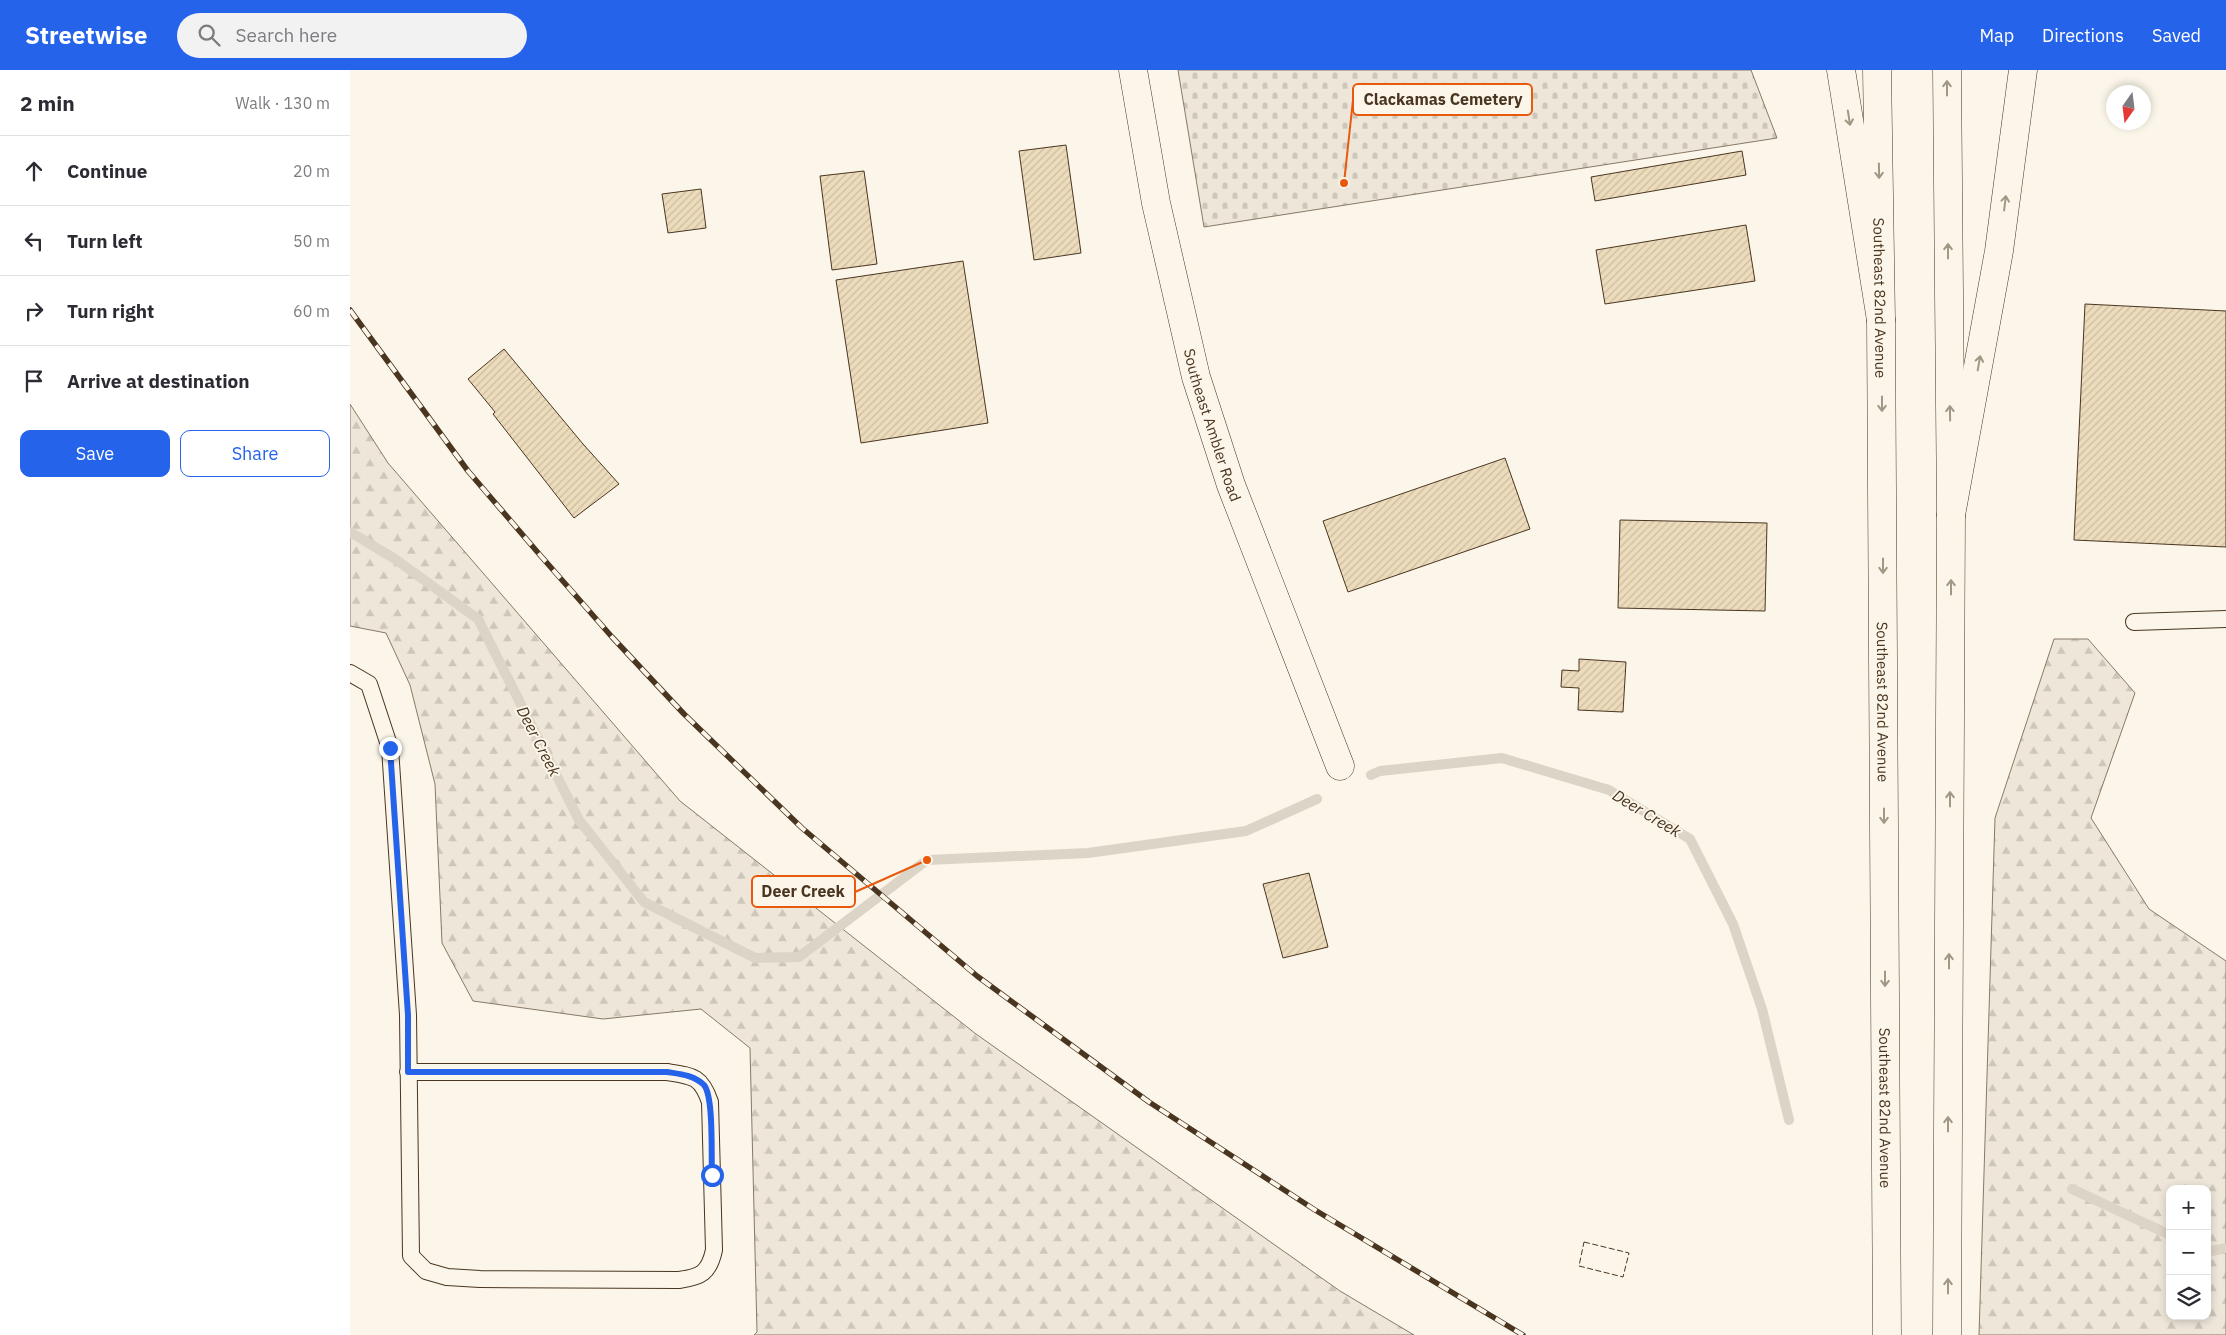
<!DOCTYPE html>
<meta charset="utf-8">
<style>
body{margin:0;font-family:"IBM Plex Sans",sans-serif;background:#f2f2f3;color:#2b2b33}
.controls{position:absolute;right:15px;bottom:15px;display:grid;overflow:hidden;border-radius:10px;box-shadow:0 2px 8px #0003}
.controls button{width:45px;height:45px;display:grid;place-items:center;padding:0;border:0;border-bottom:1px solid #e1e1e2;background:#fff;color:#2b2b33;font:25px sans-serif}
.compass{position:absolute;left:1756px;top:15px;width:45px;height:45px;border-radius:50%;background:#fff;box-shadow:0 2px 8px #0003;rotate:194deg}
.stop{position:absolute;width:15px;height:15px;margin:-11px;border:4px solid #2563eb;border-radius:50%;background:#fff}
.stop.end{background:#2563eb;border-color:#fff;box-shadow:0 1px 5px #0008}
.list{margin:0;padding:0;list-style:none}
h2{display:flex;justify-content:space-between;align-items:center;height:65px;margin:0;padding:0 20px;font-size:21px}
h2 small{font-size:16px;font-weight:400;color:#7c7c81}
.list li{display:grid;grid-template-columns:32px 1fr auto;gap:15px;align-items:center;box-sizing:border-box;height:70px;padding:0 20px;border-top:1px solid #e1e1e2}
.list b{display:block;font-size:19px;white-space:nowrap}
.list em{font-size:16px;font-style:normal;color:#7c7c81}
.actions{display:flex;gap:10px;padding:15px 20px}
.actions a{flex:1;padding:11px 0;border:1px solid #2563eb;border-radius:10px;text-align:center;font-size:18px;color:#2563eb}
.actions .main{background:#2563eb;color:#fff}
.icon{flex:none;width:28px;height:28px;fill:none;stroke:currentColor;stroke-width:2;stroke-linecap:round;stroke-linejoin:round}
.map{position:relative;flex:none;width:1876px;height:1265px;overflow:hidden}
header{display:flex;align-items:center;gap:30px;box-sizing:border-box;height:70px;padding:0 25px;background:#2563eb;color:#fff}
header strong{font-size:24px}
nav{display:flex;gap:28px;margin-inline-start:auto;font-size:18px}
.search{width:350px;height:45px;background:#f2f2f3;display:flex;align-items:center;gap:12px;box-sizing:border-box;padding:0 18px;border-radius:28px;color:#7c7c81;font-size:19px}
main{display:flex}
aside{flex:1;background:#fff}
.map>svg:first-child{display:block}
.forest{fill:url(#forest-firs);stroke:#887966;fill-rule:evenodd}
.cemetery{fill:url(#cemetery-stones);stroke:#887966}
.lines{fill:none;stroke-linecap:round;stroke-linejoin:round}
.stream{stroke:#dcd4c6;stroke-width:10}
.building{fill:url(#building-hatch);stroke:#4a3520}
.service-casing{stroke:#4a3520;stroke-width:18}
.minor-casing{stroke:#4a3520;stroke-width:29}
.primary-casing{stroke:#4a3520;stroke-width:29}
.trunk-casing{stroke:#4a3520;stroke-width:29}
.service{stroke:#fbf6e9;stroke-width:16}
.minor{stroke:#fbf6e9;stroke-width:28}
.primary{stroke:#fbf6e9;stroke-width:28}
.trunk{stroke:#fbf6e9;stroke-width:28}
.rail-casing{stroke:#4a3520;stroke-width:5.5}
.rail{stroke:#fbf6e9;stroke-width:4;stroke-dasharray:11;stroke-linecap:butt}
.fence{stroke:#4a3520;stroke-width:1;stroke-dasharray:6 2.5;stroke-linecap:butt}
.oneway{stroke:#a29684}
.route{stroke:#2563eb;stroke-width:6}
.labels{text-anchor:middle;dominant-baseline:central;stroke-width:4;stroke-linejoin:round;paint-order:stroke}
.street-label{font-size:15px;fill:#4a3520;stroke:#fbf6e9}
.water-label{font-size:16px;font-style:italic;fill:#4a3520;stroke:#fbf6e9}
.leader{fill:none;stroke:#e8590c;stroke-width:2}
.callout-dot{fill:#e8590c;stroke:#fbf6e9;stroke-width:2}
.callout{fill:#fbf6e9;stroke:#e8590c;stroke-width:2}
.callout-label{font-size:16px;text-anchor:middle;font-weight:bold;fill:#4a3520}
</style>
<header>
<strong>Streetwise</strong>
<div class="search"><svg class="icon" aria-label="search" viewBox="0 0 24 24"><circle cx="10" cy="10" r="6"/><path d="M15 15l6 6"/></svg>Search here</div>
<nav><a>Map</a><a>Directions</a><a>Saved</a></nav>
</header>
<main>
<aside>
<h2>2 min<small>Walk · 130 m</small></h2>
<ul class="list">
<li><svg class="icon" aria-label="ahead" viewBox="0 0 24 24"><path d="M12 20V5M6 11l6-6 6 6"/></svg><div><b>Continue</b></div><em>20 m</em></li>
<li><svg class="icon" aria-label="left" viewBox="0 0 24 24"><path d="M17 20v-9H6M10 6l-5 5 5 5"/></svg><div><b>Turn left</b></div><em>50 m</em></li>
<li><svg class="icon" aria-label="right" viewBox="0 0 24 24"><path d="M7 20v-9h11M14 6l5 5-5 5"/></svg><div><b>Turn right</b></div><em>60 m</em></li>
<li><svg class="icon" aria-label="arrive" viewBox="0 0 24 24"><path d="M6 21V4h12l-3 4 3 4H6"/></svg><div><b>Arrive at destination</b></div></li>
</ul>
<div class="actions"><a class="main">Save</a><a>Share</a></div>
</aside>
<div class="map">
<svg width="1876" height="1265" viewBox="0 0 1876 1265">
<defs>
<pattern id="forest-firs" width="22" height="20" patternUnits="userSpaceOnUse" patternTransform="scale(1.25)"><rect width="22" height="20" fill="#ede6d9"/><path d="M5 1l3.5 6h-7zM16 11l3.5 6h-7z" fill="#cdc6ba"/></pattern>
<pattern id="cemetery-stones" width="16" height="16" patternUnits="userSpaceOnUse" patternTransform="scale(1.25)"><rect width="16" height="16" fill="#ede6d9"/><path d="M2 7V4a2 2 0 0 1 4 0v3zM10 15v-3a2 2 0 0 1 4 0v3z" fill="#cdc6ba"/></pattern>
<pattern id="building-hatch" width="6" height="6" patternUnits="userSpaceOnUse" patternTransform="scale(1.25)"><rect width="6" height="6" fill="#ecdcbc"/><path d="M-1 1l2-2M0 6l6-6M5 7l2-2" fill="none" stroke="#ccbda1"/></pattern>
</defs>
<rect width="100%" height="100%" fill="#fbf6e9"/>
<path class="forest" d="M 0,334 L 38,393 L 330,731 L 626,964 L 990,1221 L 1064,1265 L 404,1265 L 407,1262 L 400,978 L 351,939 L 253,949 L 123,931 L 92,873 L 85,714 L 60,615 L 36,563 L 0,556 Z
M 1704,569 L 1738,569 L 1785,623 L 1741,748 L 1799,839 L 1876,891 L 1876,1265 L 1629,1265 L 1645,748 ZM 1820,1119 L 1857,1119 L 1857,1246 L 1820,1246 Z"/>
<path class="cemetery" d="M 828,0 L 1401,0 L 1427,68 L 854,157 Z"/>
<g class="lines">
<path class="stream" d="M 0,462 L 45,489 L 128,549 L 229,750 L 294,832 L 405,888 L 449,887 L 577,790 L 738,783 L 896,761 L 967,729
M 1021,705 L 1030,701 L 1152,688 L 1259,720 L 1340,769 L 1383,854 L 1412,939 L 1439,1050
M 1722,1119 L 1820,1165
M 1857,1182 L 1876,1178"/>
</g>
<path class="building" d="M 716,75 L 731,183 L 684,190 L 669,81 Z
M 1392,81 L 1396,105 L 1245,131 L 1241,107 Z
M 514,101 L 527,194 L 482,200 L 470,106 Z
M 351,119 L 356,158 L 318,163 L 312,124 Z
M 1396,155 L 1405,211 L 1255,234 L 1246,180 Z
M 613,191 L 638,353 L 511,373 L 486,210 Z
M 1735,234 L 1876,241 L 1876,477 L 1724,470 Z
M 154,279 L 233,374 L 269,414 L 224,448 L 143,344 L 145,342 L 118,309 Z
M 1155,388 L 1180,459 L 998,522 L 973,451 Z
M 1270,450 L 1417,453 L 1415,541 L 1268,538 Z
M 1229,589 L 1276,592 L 1273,642 L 1228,640 L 1229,618 L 1211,617 L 1212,600 L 1229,601 Z
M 959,803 L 978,877 L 933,888 L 913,814 Z"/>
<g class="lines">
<defs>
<path id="service" d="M 1784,552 L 1876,549
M 0,603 L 19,614 L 40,678 L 58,945 L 61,1186 L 76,1201 L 97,1207 L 130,1209 L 329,1210 C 351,1207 359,1203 364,1180 L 360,1032 C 351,1006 343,1006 317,1002 L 58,1002"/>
<g id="minor">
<path id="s1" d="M 783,0 L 806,133 L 846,307 L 881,415 L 990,696"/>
</g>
<g id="primary">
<path id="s2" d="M 1527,0 L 1531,250 L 1537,1265"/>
<path d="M 1597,0 L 1601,445 L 1597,1265"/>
</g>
<path id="trunk" d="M 1491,0 L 1531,250
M 1601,445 L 1649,181 L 1673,0"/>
</defs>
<use href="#service" class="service-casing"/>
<use href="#minor" class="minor-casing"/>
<use href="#primary" class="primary-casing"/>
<use href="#trunk" class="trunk-casing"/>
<use href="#service" class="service"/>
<use href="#minor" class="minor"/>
<use href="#primary" class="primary"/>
<use href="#trunk" class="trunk"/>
<defs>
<path id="rail" d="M 0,240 L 118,401 L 190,485 L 262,567 L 334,644 L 452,758 L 627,906 L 799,1032 L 965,1140 L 1173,1265"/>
</defs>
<use href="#rail" class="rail-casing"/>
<use href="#rail" class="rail"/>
<path class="fence" d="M 1234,1172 L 1279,1183 L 1273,1207 L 1229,1196 Z"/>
</g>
<defs><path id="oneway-shaft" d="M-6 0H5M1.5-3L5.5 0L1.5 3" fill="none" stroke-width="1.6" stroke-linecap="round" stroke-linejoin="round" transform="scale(1.25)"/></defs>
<g class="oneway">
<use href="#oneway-shaft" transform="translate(1597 18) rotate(-90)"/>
<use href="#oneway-shaft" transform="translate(1499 48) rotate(81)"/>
<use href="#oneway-shaft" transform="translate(1529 101) rotate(89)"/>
<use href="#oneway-shaft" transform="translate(1655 133) rotate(-83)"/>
<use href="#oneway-shaft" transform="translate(1598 181) rotate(-90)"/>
<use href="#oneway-shaft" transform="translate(1629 293) rotate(-80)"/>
<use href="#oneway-shaft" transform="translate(1532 334) rotate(90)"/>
<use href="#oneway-shaft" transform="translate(1600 343) rotate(-91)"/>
<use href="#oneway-shaft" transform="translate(1533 496) rotate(90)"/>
<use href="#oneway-shaft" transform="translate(1601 517) rotate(-90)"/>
<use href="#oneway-shaft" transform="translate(1600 729) rotate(-90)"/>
<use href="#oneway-shaft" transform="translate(1534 746) rotate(90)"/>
<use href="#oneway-shaft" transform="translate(1599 891) rotate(-90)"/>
<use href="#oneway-shaft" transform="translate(1535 909) rotate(90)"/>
<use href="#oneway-shaft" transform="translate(1598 1054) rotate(-90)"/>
<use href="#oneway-shaft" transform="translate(1598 1216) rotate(-90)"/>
</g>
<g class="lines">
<path class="route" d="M 40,678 L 58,945 L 58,1002 L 317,1002 C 330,1004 344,1005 354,1015 C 364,1027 361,1087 362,1105"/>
</g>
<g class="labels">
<g class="street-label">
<text stroke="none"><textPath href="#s2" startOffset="228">Southeast 82nd Avenue</textPath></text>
<text stroke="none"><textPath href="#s1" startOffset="364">Southeast Ambler Road</textPath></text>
<text stroke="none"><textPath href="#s2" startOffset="632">Southeast 82nd Avenue</textPath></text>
<text stroke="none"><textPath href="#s2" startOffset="1038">Southeast 82nd Avenue</textPath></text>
</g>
<g class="water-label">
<text transform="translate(189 671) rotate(63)">Deer Creek</text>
<text transform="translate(1297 743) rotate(31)">Deer Creek</text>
</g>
</g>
<path class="leader" d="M994 113L1003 30M577 790L505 822"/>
<g class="callout-dot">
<circle cx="994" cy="113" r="5"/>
<circle cx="577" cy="790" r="5"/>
</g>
<g class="callout">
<rect x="1003" y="14" width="179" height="31" rx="5"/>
<rect x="402" y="806" width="103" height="31" rx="5"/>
</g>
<g class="callout-label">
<text x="1093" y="35">Clackamas Cemetery</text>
<text x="453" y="827">Deer Creek</text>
</g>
</svg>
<div class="controls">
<button>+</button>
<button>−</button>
<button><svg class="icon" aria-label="layers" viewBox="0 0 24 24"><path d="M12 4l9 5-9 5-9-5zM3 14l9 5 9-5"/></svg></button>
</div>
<svg class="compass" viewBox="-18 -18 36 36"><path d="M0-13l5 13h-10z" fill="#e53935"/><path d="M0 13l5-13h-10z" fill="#7c7c81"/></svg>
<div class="stop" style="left:362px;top:1105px"></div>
<div class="stop end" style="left:40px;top:678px"></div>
</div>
</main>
